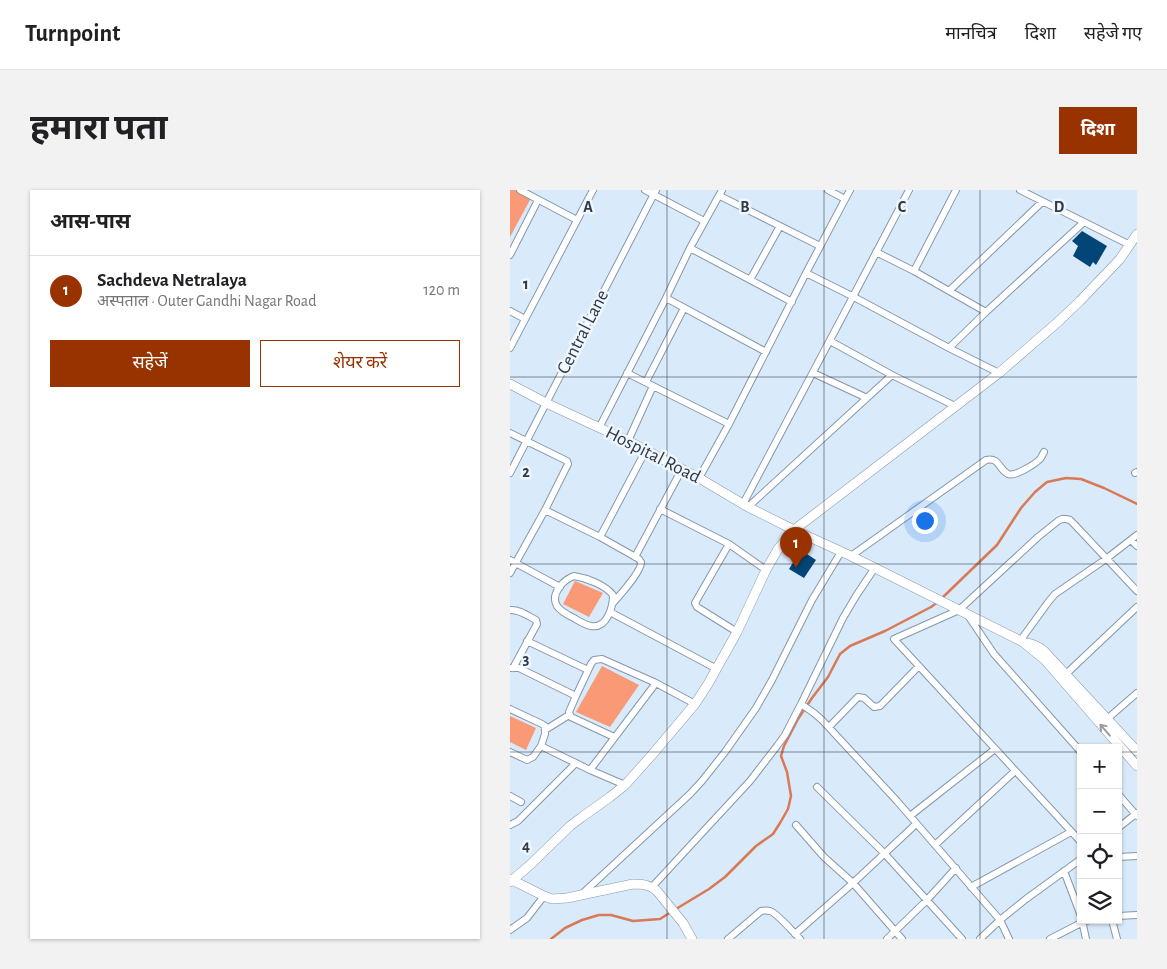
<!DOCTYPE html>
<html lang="hi">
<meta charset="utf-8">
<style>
body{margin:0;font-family:"Alegreya Sans","Noto Sans Devanagari",sans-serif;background:#f2f2f2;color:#202124}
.controls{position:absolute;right:15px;bottom:15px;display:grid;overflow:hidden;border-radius:0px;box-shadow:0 1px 4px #0004}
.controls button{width:45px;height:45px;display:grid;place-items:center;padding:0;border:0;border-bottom:1px solid #e0e0e0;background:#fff;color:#202124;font:25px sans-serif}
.you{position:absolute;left:414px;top:330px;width:18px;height:18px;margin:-12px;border:4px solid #fff;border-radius:50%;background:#1a73e8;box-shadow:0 0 0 8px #1a73e833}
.badge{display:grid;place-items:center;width:32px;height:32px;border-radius:50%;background:#983300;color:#fff;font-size:16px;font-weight:700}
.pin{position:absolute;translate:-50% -41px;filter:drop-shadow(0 1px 2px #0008)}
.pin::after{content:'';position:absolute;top:26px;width:18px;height:15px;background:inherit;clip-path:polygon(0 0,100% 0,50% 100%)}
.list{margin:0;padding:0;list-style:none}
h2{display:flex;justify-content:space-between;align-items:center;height:65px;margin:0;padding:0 20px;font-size:21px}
h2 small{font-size:16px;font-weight:400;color:#757577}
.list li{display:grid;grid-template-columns:32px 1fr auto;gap:15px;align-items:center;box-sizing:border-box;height:70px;padding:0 20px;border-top:1px solid #e0e0e0}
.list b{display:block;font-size:19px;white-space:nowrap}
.list p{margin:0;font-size:16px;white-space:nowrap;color:#757577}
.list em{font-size:16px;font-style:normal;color:#757577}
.actions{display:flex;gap:10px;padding:15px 20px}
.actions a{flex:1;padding:11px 0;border:1px solid #983300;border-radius:0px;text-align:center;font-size:18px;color:#983300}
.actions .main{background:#983300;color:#fff}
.icon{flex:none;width:28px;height:28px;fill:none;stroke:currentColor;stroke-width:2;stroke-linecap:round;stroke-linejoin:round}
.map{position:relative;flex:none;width:627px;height:749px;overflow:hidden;border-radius:0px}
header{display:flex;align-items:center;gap:30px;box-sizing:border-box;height:70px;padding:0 25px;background:#fff;border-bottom:1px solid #e0e0e0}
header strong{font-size:24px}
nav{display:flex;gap:28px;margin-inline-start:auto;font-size:18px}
.intro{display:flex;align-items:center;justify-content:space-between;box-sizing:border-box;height:120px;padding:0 30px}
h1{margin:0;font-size:35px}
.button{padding:12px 22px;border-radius:0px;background:#983300;color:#fff;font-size:18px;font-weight:700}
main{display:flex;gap:30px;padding:0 30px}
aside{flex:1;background:#fff;border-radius:0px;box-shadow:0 1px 4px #0004}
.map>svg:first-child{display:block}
.green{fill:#fa9976}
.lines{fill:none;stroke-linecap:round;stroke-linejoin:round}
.stream{stroke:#d97956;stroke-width:2.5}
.building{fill:#024678}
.street-casing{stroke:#8497ab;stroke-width:8}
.secondary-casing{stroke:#8497ab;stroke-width:10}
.street{stroke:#fff;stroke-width:6}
.secondary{stroke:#fff;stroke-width:9}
.oneway{stroke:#989ca0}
.grid{fill:none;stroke:#313941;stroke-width:1;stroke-opacity:0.55}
.labels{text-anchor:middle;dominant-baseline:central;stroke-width:5;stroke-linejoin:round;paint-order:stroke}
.street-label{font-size:19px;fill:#313941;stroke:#eef6ff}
.grid-label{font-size:16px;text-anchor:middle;font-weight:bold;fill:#313941;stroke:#eef6ff;stroke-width:5;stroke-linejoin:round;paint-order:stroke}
</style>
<header>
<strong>Turnpoint</strong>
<nav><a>मानचित्र</a><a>दिशा</a><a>सहेजे गए</a></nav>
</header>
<div class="intro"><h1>हमारा पता</h1><a class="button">दिशा</a></div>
<main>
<aside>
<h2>आस-पास<small></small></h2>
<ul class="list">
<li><span class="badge">1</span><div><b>Sachdeva Netralaya</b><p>अस्पताल · Outer Gandhi Nagar Road</p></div><em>120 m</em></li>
</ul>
<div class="actions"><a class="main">सहेजें</a><a>शेयर करें</a></div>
</aside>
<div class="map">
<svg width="627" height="749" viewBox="0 0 627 749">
<rect width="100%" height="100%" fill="#d9eafb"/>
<path class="green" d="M 0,0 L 5,0 L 21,8 L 0,47 Z
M 65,391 L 93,403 L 79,427 L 53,414 Z
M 92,476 L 129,495 L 100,537 L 66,522 Z
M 0,526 L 26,538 L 16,560 L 0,552 Z"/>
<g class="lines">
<path class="stream" d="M 432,408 L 487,355 L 511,318 L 525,302 L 537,292 L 556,288 L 571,289 L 594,298 L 627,314
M 166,719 L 199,699 L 215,687 L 246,656 L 263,644 L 270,633 L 278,619 L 281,606 L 277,582 L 271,566 L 274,556 L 288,529 L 302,508 L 318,487 L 330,464 L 340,456 L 375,441 L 421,417 L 428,412
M 41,749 L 55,738 L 72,730 L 89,725 L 101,725 L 123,731 L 150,729 L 161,722"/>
</g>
<path class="building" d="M 572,41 L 597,56 L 586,75 L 583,72 L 580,77 L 563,66 L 568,56 L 562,51 Z
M 291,360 L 306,370 L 294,388 L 279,379 Z"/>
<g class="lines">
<defs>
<path id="street" d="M 10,0 L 67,30
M 135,0 L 194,31
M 212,0 L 180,58 L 282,112
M 318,0 L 335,9
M 446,0 L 404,81 L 476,122 L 439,158 L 489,183
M 510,0 L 620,55
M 210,6 L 310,56
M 366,62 L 404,81
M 0,65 L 28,10
M 296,83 L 342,106 L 439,158
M 240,90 L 270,36
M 439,101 L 532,12
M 156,108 L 256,162
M 0,121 L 15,129
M 476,122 L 574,32
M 0,158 L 83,0
M 117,183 L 219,234
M 303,183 L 357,208
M 382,185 L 445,216
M 136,192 L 174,118
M 89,238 L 156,108 L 180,58
M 0,243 L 53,269 L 57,271 L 58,274 L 35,320 L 0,383
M 118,251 L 143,196
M 0,283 L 146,0
M 625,283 L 627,282
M 189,288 L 219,234 L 296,83 L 340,0
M 233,314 C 289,209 344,105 399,0
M 238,317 L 382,185 L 320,151
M 150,319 L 219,354 L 256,380
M 35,320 L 90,347 L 129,369 C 129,370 130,371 131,372 C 132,381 109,406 103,413
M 90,347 L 136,260
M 621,350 L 627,356
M 219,354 L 185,413 L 187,417 L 227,442
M 341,366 L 476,270 C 490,267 488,279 498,284 C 505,287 525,274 530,269 C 531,268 533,264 534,262
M 125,367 L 172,279
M 0,370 L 50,397
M 64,386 C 77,388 95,395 103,405 C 103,417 97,439 81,436 C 75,435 69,431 64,428 C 58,425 51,422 47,416 C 40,404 53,390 64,386 Z
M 0,420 C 9,419 18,426 26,430 L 27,434 L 3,478
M 100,422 L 207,479
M 457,424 L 484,464 L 571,562
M 17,451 L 78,480
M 510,451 L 539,411 L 545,404 L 596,369 L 627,345
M 0,478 L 9,478 L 15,481 L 66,506 L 81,474 L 84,470 L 92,469 L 146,493 L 185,514
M 556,484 L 627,417
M 66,506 L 59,522 L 61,527 L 104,547
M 291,514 L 304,523 L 312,530 L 387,611 L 490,730 L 499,749
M 0,519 L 32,534 L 35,536 L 35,544 L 31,556
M 597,529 L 627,503
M 319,537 L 348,507 L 354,508 L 364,517 L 370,516 L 409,476
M 35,540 L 59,525
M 0,562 L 17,570 L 23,567 L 31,556 L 80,580 L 115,595
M 80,580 L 146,493
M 307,597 L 374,663 L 452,749
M 608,604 L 627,626
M 0,606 L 11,612
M 400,626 L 485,559
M 0,635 L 8,631 L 66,573
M 286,635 L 314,667 L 343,693 L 392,749
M 608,638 L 627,623
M 571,652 L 384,449 L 449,420 L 528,347 L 548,331 L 552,329 L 556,329 L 560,330 L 564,334 L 627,401
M 425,655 L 505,581
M 608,667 L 627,666
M 554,681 L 571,726
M 142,697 L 240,591 L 267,556 L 275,545 L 291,514 L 333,428 L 346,406 L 364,379
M 461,697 L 561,642
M 72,704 L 180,604 L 192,591 L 215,562 L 246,518 L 262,490 L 302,410 L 331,362
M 608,726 L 627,725
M 572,730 L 576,749
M 602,730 L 607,749
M 0,740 L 17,728 L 34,706
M 285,744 L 343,693 L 406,634
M 218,749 L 251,721 C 255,720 256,720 260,721 C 267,723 283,742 290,749
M 377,749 L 416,711 L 446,678
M 470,749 L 490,730 L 516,709 L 571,669
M 540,749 L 573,732 L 580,730"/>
<path id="secondary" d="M 0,194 L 36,213 L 118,251 L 189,288 L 238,317 L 284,340 L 341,366 L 513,452 L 535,470 L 627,576
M 516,453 C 524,454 528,456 534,461 L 627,561
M 0,689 L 34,706 L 42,709 L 57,708 L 123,694 C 133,694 140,695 147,701 L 173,733 L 182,749
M 0,692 L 21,674 L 60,636 L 72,627 L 100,607 L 115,595 L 141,566 L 185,514 L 198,494 L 227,442 L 256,380 L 268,359 L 284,340 L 489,183 L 549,131 L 570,111 L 610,69 L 627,44"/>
</defs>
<use href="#street" class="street-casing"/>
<use href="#secondary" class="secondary-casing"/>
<use href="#street" class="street"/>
<use href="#secondary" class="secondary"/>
</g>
<defs><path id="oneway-shaft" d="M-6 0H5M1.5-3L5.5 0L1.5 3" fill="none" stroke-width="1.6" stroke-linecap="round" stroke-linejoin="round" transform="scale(1.25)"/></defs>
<use class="oneway" href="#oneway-shaft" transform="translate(595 540) rotate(-131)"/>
<path class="grid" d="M 157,0 L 157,749M 314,0 L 314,749M 470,0 L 470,749M 0,187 L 627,187M 0,374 L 627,374M 0,562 L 571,562M 608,562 L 627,562"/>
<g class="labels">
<g class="street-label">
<text transform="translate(73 142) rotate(-63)">Central Lane</text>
<text transform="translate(143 265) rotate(27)">Hospital Road</text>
</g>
</g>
<g class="grid-label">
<text x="78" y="22">A</text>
<text x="235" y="22">B</text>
<text x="392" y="22">C</text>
<text x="549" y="22">D</text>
<text x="16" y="99">1</text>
<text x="16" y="287">2</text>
<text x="16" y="474">3</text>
<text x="16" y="661">4</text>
</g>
</svg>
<div class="controls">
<button>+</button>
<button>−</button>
<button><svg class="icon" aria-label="locate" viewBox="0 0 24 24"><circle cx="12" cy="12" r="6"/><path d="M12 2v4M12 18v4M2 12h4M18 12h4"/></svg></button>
<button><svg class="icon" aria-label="layers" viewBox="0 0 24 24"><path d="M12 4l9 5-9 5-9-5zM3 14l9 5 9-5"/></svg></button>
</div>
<div class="you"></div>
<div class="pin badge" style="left:286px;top:378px">1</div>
</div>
</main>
